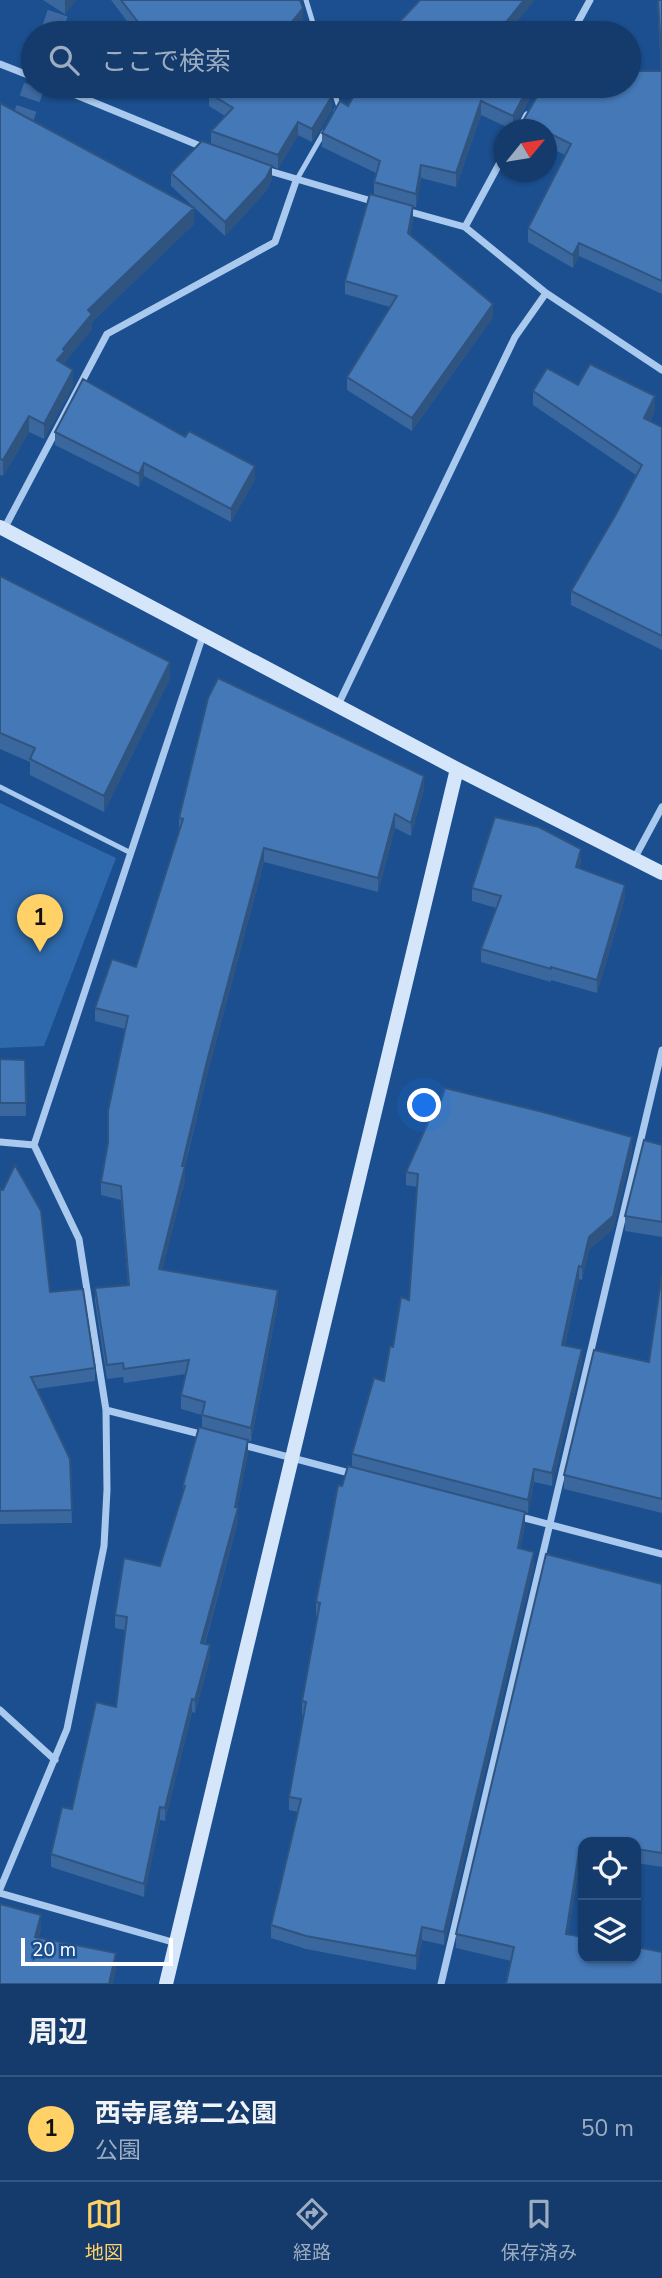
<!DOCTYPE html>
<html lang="ja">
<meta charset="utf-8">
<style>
body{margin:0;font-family:"Nunito Sans","Noto Sans JP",sans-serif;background:#214673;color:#f1f3f6}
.controls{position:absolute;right:21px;bottom:21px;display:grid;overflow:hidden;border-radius:14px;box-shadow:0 2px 5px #0004}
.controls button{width:63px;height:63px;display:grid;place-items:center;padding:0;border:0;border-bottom:2px solid #33557e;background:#143b6b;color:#f1f3f6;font:35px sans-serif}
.compass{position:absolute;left:494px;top:119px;width:63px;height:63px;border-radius:50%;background:#143b6b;box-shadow:0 2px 5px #0004;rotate:60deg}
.scale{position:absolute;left:21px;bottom:18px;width:152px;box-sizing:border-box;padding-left:7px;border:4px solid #fff;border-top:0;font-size:19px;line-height:24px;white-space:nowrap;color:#fff;-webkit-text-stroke:5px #1b4f8f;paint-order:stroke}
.you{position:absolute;left:425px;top:1106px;width:24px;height:24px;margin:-18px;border:5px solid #fff;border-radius:50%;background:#1a73e8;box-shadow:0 0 0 10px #1a73e833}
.badge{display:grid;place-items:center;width:46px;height:46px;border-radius:50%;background:#ffd166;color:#111;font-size:23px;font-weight:700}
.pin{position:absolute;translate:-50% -58px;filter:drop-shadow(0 2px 4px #0008)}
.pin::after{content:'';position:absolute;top:37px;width:24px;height:21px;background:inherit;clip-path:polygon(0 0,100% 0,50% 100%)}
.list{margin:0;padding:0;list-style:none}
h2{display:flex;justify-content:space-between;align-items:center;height:91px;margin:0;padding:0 28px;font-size:30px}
h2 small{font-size:23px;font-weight:400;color:#9dadc1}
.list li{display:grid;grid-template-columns:46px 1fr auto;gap:21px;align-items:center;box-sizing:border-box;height:105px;padding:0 28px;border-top:2px solid #33557e}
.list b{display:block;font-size:26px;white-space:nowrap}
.list p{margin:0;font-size:23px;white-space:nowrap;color:#9dadc1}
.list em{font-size:23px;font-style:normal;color:#9dadc1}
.icon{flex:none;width:38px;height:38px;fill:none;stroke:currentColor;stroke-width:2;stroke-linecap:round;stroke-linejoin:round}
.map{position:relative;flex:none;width:662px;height:1984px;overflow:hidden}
.search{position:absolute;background:#143b6b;box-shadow:0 2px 5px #0004;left:21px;right:21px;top:21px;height:77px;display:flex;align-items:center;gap:18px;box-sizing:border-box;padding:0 24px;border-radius:38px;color:#9dadc1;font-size:26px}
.sheet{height:196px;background:#143b6b}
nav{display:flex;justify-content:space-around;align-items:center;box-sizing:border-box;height:98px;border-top:2px solid #33557e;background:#143b6b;font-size:19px;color:#9dadc1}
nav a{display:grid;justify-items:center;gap:4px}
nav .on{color:#ffd166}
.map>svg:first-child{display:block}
.green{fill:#2e69ad}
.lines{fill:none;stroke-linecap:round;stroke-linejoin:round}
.highway-tunnel{stroke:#3d69a0;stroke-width:21;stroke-dasharray:21 10;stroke-linecap:butt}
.lane{stroke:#a9c9ee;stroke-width:5}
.street{stroke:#a9c9ee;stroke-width:7}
.secondary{stroke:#d6e6fa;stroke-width:14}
.wall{fill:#3a679d}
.shaded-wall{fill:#305480}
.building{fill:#4478b7;stroke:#305480;stroke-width:2}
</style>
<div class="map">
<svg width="662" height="1984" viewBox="0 0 662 1984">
<rect width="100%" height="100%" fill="#1b4f8f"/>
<path class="green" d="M 0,803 L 116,858 L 44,1046 L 0,1048 Z"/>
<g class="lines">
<path class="highway-tunnel" d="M 51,33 L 62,0
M 0,187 L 34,86"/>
<path class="lane" d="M 306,0 L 316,33
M 332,86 L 339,107 L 336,111
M 296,181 L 324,132
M 0,787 L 131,853"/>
<path class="street" d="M 572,33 L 590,0
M 0,64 L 33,77
M 54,86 L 205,148
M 519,130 L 527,115
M 266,170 L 375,202
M 407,211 L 465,227 L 546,293 L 662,370
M 465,227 L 504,155
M 4,529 L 107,334 L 275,242 L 296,181
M 338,705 L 515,337 L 546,293
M 634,859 L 662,807
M 0,1142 L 34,1145
M 106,1410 L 204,1435
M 239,1444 L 353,1474
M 517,1516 L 662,1554
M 0,1710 L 55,1760
M 0,1889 L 67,1729 L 104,1546 L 107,1490 L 106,1410 L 79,1239 L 34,1145 L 203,635
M 0,1893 L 176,1943
M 441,1984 L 662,1050"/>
<path class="secondary" d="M 0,527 L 457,769 L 662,873
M 166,1984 L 457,769"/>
</g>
<path class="wall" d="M 43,0 L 76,0 L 65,14 Z
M 111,0 L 300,0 L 303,22 L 294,33 L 136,33 Z
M 657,0 L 662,0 L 662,294 L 579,256 L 573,268 L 528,242 L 528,228 L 565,155 L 547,146 L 547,130 L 523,130 L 523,121 L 661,71 Z
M 359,86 L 536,86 L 513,130 L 481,115 L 456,187 L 421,178 L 416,207 L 413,207 L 413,219 L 410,235 L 493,317 L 412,431 L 347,390 L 347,377 L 390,307 L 345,294 L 345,281 L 374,195 L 374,182 L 376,173 L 322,147 L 322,133 L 348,106 Z
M 209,93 L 332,109 L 312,142 L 298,135 L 278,169 L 272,166 L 272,179 L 266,191 L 225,236 L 171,186 L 171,173 L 211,144 L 211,131 L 225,116 L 209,106 Z
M 0,103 L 194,224 L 92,322 L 92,329 L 65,362 L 65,366 L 73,386 L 44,439 L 29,432 L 3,476 L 0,475 Z
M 578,385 L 655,411 L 650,421 L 662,427 L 662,650 L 571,605 L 571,591 L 616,514 L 636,475 L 533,405 L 533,391 Z
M 55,432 L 255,479 L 231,522 L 144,476 L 139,487 L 55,445 Z
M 0,576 L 170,678 L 104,812 L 30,775 L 30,762 L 0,749 Z
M 424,789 L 411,836 L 395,828 L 378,892 L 264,862 L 207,1075 L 185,1166 L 185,1180 L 162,1270 L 278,1304 L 251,1441 L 248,1441 L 248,1453 L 237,1508 L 238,1521 L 205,1644 L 210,1658 L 195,1713 L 192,1712 L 165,1821 L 160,1820 L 144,1897 L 51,1867 L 51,1854 L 116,1707 L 125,1630 L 115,1628 L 115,1615 L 160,1566 L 183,1491 L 183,1485 L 202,1428 L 202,1415 L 181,1409 L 181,1395 L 186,1374 L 124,1383 L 123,1377 L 107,1379 L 95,1301 L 95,1288 L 128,1285 L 121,1200 L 101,1195 L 101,1182 L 125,1029 L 95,1021 L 95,1008 L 136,967 L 179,831 L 179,818 Z
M 581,863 L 579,868 L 625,898 L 597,993 L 551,980 L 551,982 L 481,962 L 481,949 L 496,908 L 472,901 L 472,888 Z
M 0,1059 L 25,1060 L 26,1116 L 0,1116 Z
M 662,1145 L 662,1237 L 625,1231 L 625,1216 Z
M 632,1151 L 613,1229 L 589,1250 L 582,1280 L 579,1279 L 565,1345 L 582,1362 L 552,1486 L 534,1482 L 528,1513 L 525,1512 L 525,1525 L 520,1549 L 534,1565 L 444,1945 L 422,1940 L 416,1970 L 306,1949 L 271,1938 L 271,1925 L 298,1812 L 289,1810 L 289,1797 L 304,1715 L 302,1715 L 302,1701 L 317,1616 L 316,1615 L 316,1602 L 342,1486 L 352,1467 L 352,1454 L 384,1381 L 393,1347 L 409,1300 L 417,1187 L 406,1185 L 406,1172 Z
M 0,1189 L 50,1292 L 95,1368 L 95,1381 L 37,1389 L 70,1459 L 72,1523 L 0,1524 Z
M 662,1274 L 662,1513 L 564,1489 L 564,1475 L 649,1362 Z
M 662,1584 L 662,1867 L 636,1863 L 636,1842 L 583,1842 L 583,1867 L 579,1866 L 568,1934 L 511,1961 L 456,1948 L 456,1934 Z"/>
<path class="shaded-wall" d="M 65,0 L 76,0 L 65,14 Z
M 524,0 L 535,0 L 508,33 L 499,31 Z
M 303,8 L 303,22 L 294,33 L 283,33 Z
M 529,86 L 536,86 L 513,130 L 513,116 Z
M 332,96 L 332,109 L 312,142 L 312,129 Z
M 481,101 L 481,115 L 456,187 L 456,173 Z
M 298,122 L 298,135 L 278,169 L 278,155 Z
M 421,165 L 421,178 L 416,207 L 416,194 Z
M 272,166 L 272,179 L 266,191 L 225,236 L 225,222 Z
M 413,206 L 413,219 L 408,246 L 408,233 Z
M 194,208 L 194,224 L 92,322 L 92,329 L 65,362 L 65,367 L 57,360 L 88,310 Z
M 579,243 L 579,256 L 573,268 L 573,255 Z
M 493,304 L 493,317 L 412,431 L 412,418 Z
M 73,370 L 73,386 L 44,439 L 44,424 Z
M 655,396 L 655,411 L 644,432 L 644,418 Z
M 29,416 L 29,432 L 3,476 L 3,460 Z
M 144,463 L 144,476 L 139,487 L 139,474 Z
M 255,466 L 255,479 L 231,522 L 231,509 Z
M 170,662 L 170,678 L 104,812 L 104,796 Z
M 424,776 L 424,789 L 411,836 L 411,823 Z
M 395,814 L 395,828 L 378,892 L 378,878 Z
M 264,848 L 264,862 L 207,1075 L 182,1176 L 185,1166 L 185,1180 L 159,1283 L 159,1269 L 182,1166 L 207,1061 Z
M 581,849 L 581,863 L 576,880 L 576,867 Z
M 625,885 L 625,898 L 597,993 L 597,980 Z
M 632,1137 L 632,1151 L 613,1229 L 589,1250 L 582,1280 L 582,1267 L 589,1237 Z
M 579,1266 L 579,1279 L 562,1358 L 562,1345 Z
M 278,1290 L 278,1304 L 251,1441 L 251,1428 Z
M 582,1349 L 582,1362 L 552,1486 L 552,1473 Z
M 248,1440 L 248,1453 L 235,1519 L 238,1508 L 238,1521 L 201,1656 L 201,1643 L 235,1507 Z
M 534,1469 L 534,1482 L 528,1513 L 528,1500 Z
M 525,1512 L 525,1525 L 518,1561 L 518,1548 Z
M 534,1552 L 534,1565 L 444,1945 L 444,1932 Z
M 210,1645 L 210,1658 L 195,1713 L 195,1700 Z
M 192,1699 L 192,1712 L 165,1821 L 165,1808 Z
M 160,1807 L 160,1820 L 144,1897 L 144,1884 Z
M 579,1852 L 579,1866 L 566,1948 L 566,1934 Z
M 41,1915 L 41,1931 L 35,1953 L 35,1937 Z
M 422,1927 L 422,1940 L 416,1970 L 416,1956 Z
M 116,1953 L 116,1969 L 113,1984 L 109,1984 Z"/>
<path class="building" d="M 121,0 L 300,0 L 303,8 L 283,33 L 166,33 L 141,26 Z
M 420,0 L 524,0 L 499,31 L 507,33 L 389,33 Z
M 658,0 L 662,0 L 662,281 L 579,243 L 573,255 L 528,228 L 571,144 L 547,132 L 547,130 L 540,130 L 523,121 L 543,86 L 629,86 L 629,71 L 662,71 Z
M 213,86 L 315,86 L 332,96 L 312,129 L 298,122 L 278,155 L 211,131 L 233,108 L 209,93 Z
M 359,86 L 529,86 L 513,116 L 481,101 L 456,173 L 421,165 L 416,194 L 374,182 L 380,161 L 322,133 L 340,101 L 348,106 Z
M 0,103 L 194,208 L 88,310 L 92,314 L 63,349 L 65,351 L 57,360 L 73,370 L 44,424 L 29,416 L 3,460 L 0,459 Z
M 202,141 L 272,166 L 266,178 L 225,222 L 171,173 Z
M 370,194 L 413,206 L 408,233 L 493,304 L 412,418 L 347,377 L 397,296 L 345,281 Z
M 590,364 L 655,396 L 644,418 L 662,427 L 662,636 L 571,591 L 616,514 L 642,465 L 533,391 L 547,368 L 578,385 Z
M 83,379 L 185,437 L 189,431 L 255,466 L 231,509 L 144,463 L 139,474 L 55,432 Z
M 0,576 L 170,662 L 104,796 L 30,759 L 35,748 L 0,733 Z
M 218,678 L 424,776 L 411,823 L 395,814 L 378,878 L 264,848 L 207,1061 L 182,1166 L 185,1166 L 159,1269 L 278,1290 L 251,1428 L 202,1415 L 205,1402 L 181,1395 L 189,1360 L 124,1369 L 123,1363 L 107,1365 L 95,1288 L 129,1285 L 121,1186 L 101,1182 L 108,1143 L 108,1111 L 128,1016 L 95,1008 L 112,959 L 136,967 L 183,819 L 179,818 L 208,698 Z
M 495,817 L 539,827 L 581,849 L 576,867 L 625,885 L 597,980 L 551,967 L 551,969 L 481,949 L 501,896 L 472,888 Z
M 0,1059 L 25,1060 L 26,1103 L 0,1103 Z
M 445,1088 L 543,1112 L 632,1137 L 613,1216 L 589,1237 L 582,1267 L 579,1266 L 562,1345 L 582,1349 L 552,1473 L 534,1469 L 528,1500 L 352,1454 L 374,1378 L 384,1381 L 390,1346 L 393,1347 L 401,1297 L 409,1300 L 418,1174 L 406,1172 L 435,1107 L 439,1107 Z
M 644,1140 L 662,1145 L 662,1222 L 625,1216 Z
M 15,1165 L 41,1211 L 50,1292 L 83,1289 L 95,1368 L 31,1377 L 70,1459 L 72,1510 L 0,1511 L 0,1189 L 3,1190 Z
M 662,1274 L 662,1499 L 564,1475 L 594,1350 L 649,1362 Z
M 199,1427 L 248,1440 L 235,1507 L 238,1508 L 201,1643 L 210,1645 L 195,1700 L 192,1699 L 165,1808 L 160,1807 L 144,1884 L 51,1854 L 62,1807 L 72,1809 L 96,1702 L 116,1707 L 127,1617 L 115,1615 L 124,1558 L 160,1566 L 185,1486 L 183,1485 Z
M 348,1466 L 525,1512 L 518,1548 L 534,1552 L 444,1932 L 422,1927 L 416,1956 L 306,1936 L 271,1925 L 301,1799 L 289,1797 L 306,1702 L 302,1701 L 320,1603 L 316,1602 L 338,1485 L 342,1486 Z
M 546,1554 L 662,1584 L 662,1853 L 636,1849 L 636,1842 L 583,1842 L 583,1853 L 579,1852 L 566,1934 L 583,1937 L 583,1958 L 636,1958 L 636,1947 L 662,1952 L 662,1984 L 506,1984 L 514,1947 L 456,1934 Z
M 0,1904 L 41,1915 L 35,1937 L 116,1953 L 109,1984 L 0,1984 Z"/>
</svg>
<div class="controls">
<button><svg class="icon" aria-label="locate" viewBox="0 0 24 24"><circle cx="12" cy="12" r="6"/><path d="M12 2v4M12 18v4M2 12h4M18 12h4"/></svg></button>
<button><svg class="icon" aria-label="layers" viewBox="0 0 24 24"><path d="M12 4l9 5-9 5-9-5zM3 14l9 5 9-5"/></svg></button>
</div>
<svg class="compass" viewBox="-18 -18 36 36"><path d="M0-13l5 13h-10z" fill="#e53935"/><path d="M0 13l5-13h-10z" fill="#9dadc1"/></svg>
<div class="scale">20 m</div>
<div class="you"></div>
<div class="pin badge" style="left:40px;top:952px">1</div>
<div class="search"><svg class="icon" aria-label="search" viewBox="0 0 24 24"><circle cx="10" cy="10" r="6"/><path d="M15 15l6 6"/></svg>ここで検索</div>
</div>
<section class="sheet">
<h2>周辺<small></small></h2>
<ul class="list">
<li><span class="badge">1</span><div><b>西寺尾第二公園</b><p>公園</p></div><em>50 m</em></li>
</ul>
</section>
<nav>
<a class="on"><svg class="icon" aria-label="map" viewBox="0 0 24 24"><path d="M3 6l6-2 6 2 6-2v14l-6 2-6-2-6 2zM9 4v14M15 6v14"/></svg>地図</a>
<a><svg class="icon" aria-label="directions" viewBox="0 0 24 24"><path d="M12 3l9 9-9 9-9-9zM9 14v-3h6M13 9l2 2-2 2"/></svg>経路</a>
<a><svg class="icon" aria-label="saved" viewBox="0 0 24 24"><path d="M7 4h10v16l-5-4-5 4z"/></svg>保存済み</a>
</nav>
